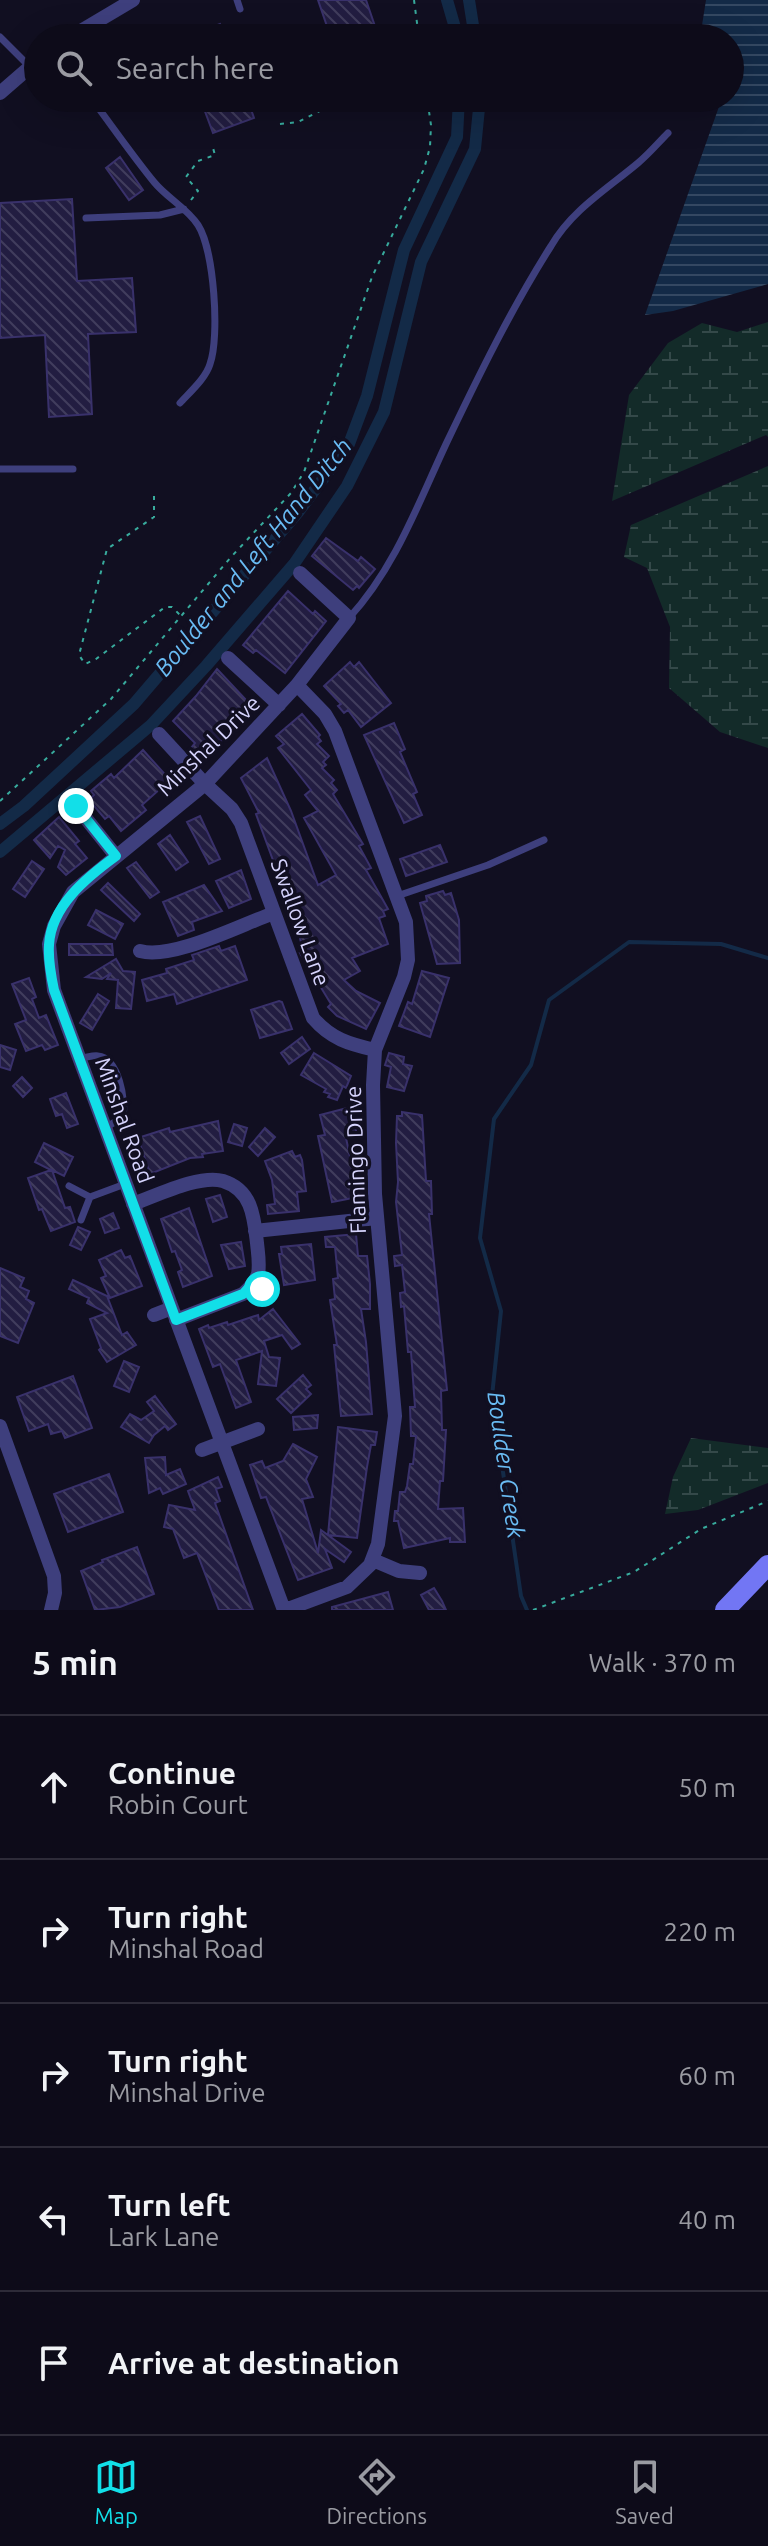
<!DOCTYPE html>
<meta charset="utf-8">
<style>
body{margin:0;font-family:Ubuntu,sans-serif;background:#161422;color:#f1f3f6}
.stop{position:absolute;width:24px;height:24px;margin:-18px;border:6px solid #12dfe8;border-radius:50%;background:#fff}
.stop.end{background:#12dfe8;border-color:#fff;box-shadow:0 2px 8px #0008}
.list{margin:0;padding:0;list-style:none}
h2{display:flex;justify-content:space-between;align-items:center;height:104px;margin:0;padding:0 32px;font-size:34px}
h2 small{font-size:26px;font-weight:400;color:#9a9ba2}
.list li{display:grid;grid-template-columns:52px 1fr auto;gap:24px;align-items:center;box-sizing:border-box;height:144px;padding:0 32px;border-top:2px solid #2d2b38}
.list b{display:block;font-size:30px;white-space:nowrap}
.list p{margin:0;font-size:26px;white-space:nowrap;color:#9a9ba2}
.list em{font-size:26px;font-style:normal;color:#9a9ba2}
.icon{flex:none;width:44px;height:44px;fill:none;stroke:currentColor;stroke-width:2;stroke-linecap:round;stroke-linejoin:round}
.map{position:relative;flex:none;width:768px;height:1610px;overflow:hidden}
.search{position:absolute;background:#0d0b19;box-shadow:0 8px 32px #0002;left:24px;right:24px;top:24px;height:88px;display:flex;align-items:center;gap:20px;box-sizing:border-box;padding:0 28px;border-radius:44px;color:#9a9ba2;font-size:30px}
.sheet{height:824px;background:#0d0b19}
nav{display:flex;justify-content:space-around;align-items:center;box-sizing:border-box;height:112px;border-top:2px solid #2d2b38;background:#0d0b19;font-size:22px;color:#9a9ba2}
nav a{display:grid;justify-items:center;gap:4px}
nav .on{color:#12dfe8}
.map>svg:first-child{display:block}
.wetland{fill:url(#wetland-marsh)}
.water{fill:url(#water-rules)}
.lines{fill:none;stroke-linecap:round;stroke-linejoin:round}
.stream{stroke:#132a47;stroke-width:4}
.canal{stroke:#132a47;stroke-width:12}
.building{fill:url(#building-back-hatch);stroke:#39316b;stroke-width:2}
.path{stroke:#38ab9d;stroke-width:2;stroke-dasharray:4 6;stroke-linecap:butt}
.lane{stroke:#3e3f7d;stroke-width:7}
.street{stroke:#3e3f7d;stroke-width:14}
.secondary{stroke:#7276f4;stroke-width:20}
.route{stroke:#12dfe8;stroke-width:10}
.labels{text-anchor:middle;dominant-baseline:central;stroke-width:7;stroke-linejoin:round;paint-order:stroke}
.street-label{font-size:22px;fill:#d5d3fc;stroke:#110f21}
.water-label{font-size:24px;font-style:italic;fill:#69bbf3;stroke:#110f21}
</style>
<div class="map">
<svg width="768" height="1610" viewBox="0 0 768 1610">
<defs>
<pattern id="wetland-marsh" width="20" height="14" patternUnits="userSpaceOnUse" patternTransform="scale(2)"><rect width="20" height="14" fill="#132b29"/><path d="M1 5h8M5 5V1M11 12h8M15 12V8" fill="none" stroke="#344949"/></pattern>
<pattern id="water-rules" width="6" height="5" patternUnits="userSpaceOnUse" patternTransform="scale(2)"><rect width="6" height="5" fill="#132a47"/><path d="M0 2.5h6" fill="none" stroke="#344862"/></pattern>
<pattern id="building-back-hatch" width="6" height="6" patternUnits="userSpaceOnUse" patternTransform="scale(2)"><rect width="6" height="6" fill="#221d41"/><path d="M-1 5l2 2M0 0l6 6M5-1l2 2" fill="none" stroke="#413d5d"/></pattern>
</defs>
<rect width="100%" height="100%" fill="#110f21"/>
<path class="wetland" d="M 768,322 L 768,437 L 766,435 L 612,501 L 629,395 L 668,343 L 702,323 L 737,332 Z
M 768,466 L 768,748 L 720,732 L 669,688 L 670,627 L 647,568 L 624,557 L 631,525 Z
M 691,1438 L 768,1448 L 768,1483 L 698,1510 L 665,1514 L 673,1477 Z"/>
<path class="water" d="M 706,0 L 768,0 L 768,284 L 673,311 L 645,315 L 721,101 L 720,98 L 730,98 L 730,38 L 700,38 Z"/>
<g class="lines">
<path class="stream" d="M 527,1610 L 521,1596 L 492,1396 L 501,1311 L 480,1238 L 494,1119 L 531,1065 L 549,1000 L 629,942 L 721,944 L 768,958"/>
<path class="canal" d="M 447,0 L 458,38
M 469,0 L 475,38
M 0,824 L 24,806 L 134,704 L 299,511 L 349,444 L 367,396 L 404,250 L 457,137 L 459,98
M 0,852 L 151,725 L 206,666 L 294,564 L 347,486 L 384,412 L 421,262 L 475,149 L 480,98"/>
</g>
<path class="building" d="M 318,0 L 366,0 L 379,38 L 331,38 Z
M 220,24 L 225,38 L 185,38 L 184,37 Z
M 200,98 L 247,98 L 254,118 L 213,133 Z
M 120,157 L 143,190 L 129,200 L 106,168 Z
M 72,199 L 77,281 L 132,278 L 136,332 L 88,334 L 92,414 L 49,417 L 45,335 L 0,338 L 0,203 Z
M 326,538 L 358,561 L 361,557 L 375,569 L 359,588 L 357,586 L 353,590 L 312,556 Z
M 288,591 L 313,614 L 315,611 L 326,621 L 285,673 L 256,650 L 253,653 L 243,645 Z
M 350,662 L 354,667 L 359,662 L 391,703 L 361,727 L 348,710 L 344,713 L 338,706 L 341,704 L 324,686 Z
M 217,669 L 247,701 L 219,731 L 225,737 L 203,760 L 191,748 L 195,743 L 173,721 L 196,696 Z
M 302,714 L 320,735 L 318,737 L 321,741 L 317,744 L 329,756 L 323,762 L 326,765 L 322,768 L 334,780 L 331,783 L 337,790 L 333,794 L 363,844 L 359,846 L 371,868 L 366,870 L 388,909 L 383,911 L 385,916 L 379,918 L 388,944 L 352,958 L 360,971 L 344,980 L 356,991 L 380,1003 L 366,1029 L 337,1016 L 328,1007 L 331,1004 L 300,953 L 303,952 L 300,938 L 291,919 L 299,915 L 286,880 L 281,882 L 256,814 L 259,813 L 241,778 L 267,758 L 291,811 L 318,885 L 336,875 L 304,818 L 318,811 L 305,795 L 311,790 L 278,748 L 284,744 L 276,736 Z
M 394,723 L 405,749 L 400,752 L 417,792 L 413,794 L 422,815 L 404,823 L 364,735 Z
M 143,750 L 170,780 L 142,805 L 146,810 L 121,831 L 109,816 L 105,819 L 89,800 L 94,795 L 91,791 L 111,774 L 114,778 Z
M 200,816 L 220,859 L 209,864 L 187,822 Z
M 59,817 L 79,841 L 75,844 L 87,858 L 66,875 L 58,867 L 65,850 L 58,846 L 50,858 L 34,840 Z
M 170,835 L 188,862 L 176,870 L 158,844 Z
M 440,845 L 447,862 L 406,876 L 400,859 Z
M 32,861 L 44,869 L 25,897 L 13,889 Z
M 136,862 L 159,892 L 150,898 L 127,868 Z
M 241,870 L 251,899 L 229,908 L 216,881 Z
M 108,883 L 140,914 L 134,921 L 101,890 Z
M 204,885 L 222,911 L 192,922 L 194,930 L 178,936 L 163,902 Z
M 443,891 L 445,895 L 451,893 L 459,920 L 460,963 L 437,964 L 420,903 L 427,901 L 426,896 Z
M 96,910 L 123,924 L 115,939 L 88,925 Z
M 69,944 L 112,944 L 113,955 L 69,955 Z
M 219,946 L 221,951 L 235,946 L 247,980 L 177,1004 L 174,994 L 147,1001 L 142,980 L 167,973 L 166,969 L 194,960 L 192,955 Z
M 116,959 L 123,971 L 135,972 L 131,1009 L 116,1008 L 118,980 L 107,979 L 111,973 L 102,979 L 86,977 Z
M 422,971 L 449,978 L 430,1037 L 399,1026 L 408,1002 L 412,1004 Z
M 29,978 L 36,997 L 32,999 L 39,1018 L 46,1015 L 58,1045 L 45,1050 L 42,1045 L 26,1051 L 15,1024 L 26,1020 L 12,984 Z
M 98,994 L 109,1001 L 92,1030 L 80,1023 Z
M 279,1001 L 282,1002 L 292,1029 L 260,1038 L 251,1010 Z
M 302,1037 L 310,1049 L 289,1064 L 281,1053 Z
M 0,1045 L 16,1050 L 10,1070 L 0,1067 Z
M 314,1053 L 351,1076 L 346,1088 L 343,1086 L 337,1100 L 328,1097 L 330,1094 L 324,1092 L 326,1089 L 301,1075 Z
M 389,1053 L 404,1057 L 403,1064 L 412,1066 L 404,1091 L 387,1087 L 391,1067 L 385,1065 Z
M 22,1077 L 32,1088 L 23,1097 L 13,1086 Z
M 66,1093 L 78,1124 L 67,1128 L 62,1114 L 56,1116 L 50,1099 Z
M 351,1107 L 357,1135 L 346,1138 L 355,1180 L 359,1179 L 363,1196 L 332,1202 L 318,1136 L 325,1135 L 320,1115 Z
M 402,1112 L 422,1115 L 426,1181 L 431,1181 L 432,1214 L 429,1214 L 447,1390 L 441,1391 L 442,1430 L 446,1430 L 443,1481 L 440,1481 L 438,1509 L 463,1508 L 465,1542 L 450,1542 L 450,1538 L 404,1548 L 398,1521 L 394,1521 L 395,1511 L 398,1511 L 400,1492 L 405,1492 L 407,1486 L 410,1464 L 413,1464 L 416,1436 L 411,1436 L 410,1407 L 415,1407 L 411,1352 L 408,1352 L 404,1306 L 401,1307 L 400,1293 L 405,1292 L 402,1265 L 395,1266 L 394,1256 L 402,1255 L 396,1202 L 398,1182 L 396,1143 L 397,1116 L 402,1116 Z
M 218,1121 L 223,1151 L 202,1154 L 203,1157 L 190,1158 L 150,1174 L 138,1138 L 169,1128 L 170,1132 Z
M 234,1124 L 247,1128 L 242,1146 L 228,1142 Z
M 265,1128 L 275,1137 L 258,1156 L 249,1147 Z
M 44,1143 L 73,1157 L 64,1176 L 52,1170 L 65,1208 L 70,1207 L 75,1222 L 51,1231 L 42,1209 L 39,1210 L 28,1178 L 51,1170 L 35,1162 Z
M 292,1151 L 295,1157 L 300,1155 L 302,1160 L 306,1191 L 297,1192 L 299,1211 L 268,1214 L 267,1205 L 275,1204 L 272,1180 L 265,1161 Z
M 220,1195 L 227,1217 L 213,1222 L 206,1199 Z
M 189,1208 L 212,1276 L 183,1287 L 178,1272 L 182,1270 L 175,1251 L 172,1252 L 161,1219 Z
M 113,1213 L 119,1228 L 105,1233 L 100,1219 Z
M 78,1227 L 90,1232 L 81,1250 L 70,1245 Z
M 356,1234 L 358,1256 L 367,1256 L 370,1284 L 370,1309 L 361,1309 L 366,1342 L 372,1414 L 341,1416 L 334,1345 L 337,1345 L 330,1300 L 335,1299 L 333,1279 L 338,1278 L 335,1247 L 326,1247 L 325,1237 Z
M 241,1242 L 245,1266 L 229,1269 L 221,1245 Z
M 311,1244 L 315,1280 L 284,1285 L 279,1254 L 282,1254 L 281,1247 Z
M 121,1250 L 125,1258 L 130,1256 L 142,1286 L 110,1298 L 101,1278 L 106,1276 L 99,1260 Z
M 0,1268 L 24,1278 L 20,1287 L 29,1291 L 26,1299 L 34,1303 L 18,1343 L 0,1336 Z
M 73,1280 L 107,1296 L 122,1335 L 127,1332 L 136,1345 L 107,1362 L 99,1350 L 101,1348 L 90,1319 L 107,1313 L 87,1303 L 89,1298 L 69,1289 Z
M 273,1309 L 300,1344 L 292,1349 L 282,1335 L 264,1341 L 269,1357 L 280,1358 L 276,1386 L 258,1384 L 262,1351 L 236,1360 L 251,1402 L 236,1408 L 220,1364 L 213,1367 L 199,1329 L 208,1325 L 209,1328 L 227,1322 L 228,1325 L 258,1315 L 259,1320 Z
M 124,1361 L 139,1367 L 129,1392 L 114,1386 Z
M 303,1375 L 311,1385 L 306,1389 L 311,1394 L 291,1413 L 277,1399 Z
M 73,1376 L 92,1428 L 65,1438 L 62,1431 L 51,1434 L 48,1424 L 29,1431 L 17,1397 Z
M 155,1396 L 176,1424 L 168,1430 L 165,1426 L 154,1435 L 149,1443 L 121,1427 L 130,1414 L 141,1420 L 154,1411 L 147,1402 Z
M 318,1415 L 317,1428 L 294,1430 L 293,1417 Z
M 338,1427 L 377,1432 L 375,1445 L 371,1445 L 367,1467 L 357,1538 L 328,1535 Z
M 293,1444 L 317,1457 L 306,1479 L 313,1497 L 302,1499 L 318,1553 L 321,1530 L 351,1552 L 344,1562 L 325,1549 L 332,1568 L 298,1580 L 266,1497 L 261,1498 L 250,1465 L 262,1461 L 265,1468 L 283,1461 Z
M 165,1457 L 166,1475 L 180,1469 L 186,1484 L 163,1494 L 160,1488 L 149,1493 L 145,1458 Z
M 109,1474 L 123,1512 L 68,1532 L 54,1494 Z
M 218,1477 L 222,1487 L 216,1489 L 220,1501 L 215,1503 L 253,1610 L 219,1610 L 197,1553 L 184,1558 L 173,1529 L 164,1527 L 169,1505 L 195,1510 L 188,1491 Z
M 137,1547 L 154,1594 L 120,1607 L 95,1610 L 81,1571 L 103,1562 L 102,1560 Z
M 434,1588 L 442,1601 L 446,1610 L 429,1610 L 421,1595 Z
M 388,1592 L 393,1610 L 332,1610 L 332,1607 Z"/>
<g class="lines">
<path class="path" d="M 414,0 L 419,38
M 280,124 L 298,122 L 328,107
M 191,200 L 198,191 L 186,177 L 198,161 L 215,155 L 213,148
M 154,496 L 154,517 L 107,549 L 79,655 L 85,664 L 96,659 L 165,607 L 172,607 L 181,616
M 0,801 L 111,699 L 231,557 L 291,493 L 304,472 L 372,277 L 424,169 L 430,147 L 431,125 L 427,98
M 533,1610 L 634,1572 L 701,1529 L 768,1501"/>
<path class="lane" d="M 237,0 L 240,9
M 0,37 L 30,67
M 91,98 C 112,126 132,155 154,182 C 167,198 187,208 198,225 C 214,250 220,336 210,364 C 206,378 190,392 180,403
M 86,218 L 160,215 L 184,209
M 0,469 L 73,469
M 349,618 C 395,568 418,504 446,444 C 478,377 511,309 551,246 C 572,210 607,189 638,163 C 649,154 658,143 668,133
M 397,896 L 488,865 L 544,840
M 79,1058 C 85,1058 93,1055 98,1056 C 119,1058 126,1101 123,1117 L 105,1128
M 69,1186 L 90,1197 L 125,1184
M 81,1220 L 90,1197"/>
<path class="street" d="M 69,38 L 133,0
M 0,93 L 38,60
M 228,658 L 279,705
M 159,734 L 205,784 L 232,809 L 241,823 L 313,1018 C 331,1039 349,1044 375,1050
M 76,806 L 116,856
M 140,951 C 173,960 240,925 274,913
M 133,1204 C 156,1196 200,1174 223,1181 C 252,1190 254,1217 257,1243 C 258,1253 260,1264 258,1274 C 255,1283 250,1288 243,1294 L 176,1320
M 255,1231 L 377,1218
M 154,1315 L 172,1308
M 0,1426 L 54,1576 L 55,1593 L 51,1610
M 202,1450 L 258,1429
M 373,1560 L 399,1571 L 420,1573
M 284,1610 L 54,990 L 49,944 L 54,926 L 73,892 L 205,784 L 297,685 L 349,618 L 300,573
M 285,1610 L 347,1587 L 370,1565 L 378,1544 L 395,1416 L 375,1194 L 373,1085 L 375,1050 L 404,977 L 408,960 L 406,922 L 335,731 L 325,714 L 297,685"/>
<path class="secondary" d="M 725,1610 L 768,1565"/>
</g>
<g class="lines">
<path class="route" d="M 76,806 L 116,856 C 87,877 51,906 49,945 C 48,960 51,976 54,990 L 176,1320 L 243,1294 L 253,1283 L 262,1289"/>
</g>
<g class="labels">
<g class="street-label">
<text transform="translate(208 745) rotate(-44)">Minshal Drive</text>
<text transform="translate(301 922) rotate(70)">Swallow Lane</text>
<text transform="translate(125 1120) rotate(70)">Minshal Road</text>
<text transform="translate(355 1160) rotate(-92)">Flamingo Drive</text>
</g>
<g class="water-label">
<text transform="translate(253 557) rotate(-51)">Boulder and Left Hand Ditch</text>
<text transform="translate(506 1465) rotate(82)">Boulder Creek</text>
</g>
</g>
</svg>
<div class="stop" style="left:262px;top:1289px"></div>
<div class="stop end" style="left:76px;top:806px"></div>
<div class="search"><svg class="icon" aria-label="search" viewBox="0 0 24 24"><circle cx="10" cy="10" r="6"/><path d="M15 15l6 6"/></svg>Search here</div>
</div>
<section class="sheet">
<h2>5 min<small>Walk · 370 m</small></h2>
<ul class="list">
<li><svg class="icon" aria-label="ahead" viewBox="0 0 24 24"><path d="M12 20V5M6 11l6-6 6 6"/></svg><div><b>Continue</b><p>Robin Court</p></div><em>50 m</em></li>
<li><svg class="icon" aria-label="right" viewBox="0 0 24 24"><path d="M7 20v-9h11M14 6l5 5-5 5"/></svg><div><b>Turn right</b><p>Minshal Road</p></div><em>220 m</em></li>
<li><svg class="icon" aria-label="right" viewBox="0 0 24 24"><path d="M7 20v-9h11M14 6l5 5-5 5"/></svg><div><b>Turn right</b><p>Minshal Drive</p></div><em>60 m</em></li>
<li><svg class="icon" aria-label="left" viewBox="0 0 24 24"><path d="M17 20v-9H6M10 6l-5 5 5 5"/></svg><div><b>Turn left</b><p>Lark Lane</p></div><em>40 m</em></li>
<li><svg class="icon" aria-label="arrive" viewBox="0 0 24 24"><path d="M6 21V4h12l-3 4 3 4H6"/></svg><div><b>Arrive at destination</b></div></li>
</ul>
</section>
<nav>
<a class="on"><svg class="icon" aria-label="map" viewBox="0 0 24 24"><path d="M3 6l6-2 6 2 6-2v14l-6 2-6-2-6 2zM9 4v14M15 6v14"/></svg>Map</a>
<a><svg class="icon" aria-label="directions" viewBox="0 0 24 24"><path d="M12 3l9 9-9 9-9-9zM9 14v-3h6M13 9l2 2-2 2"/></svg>Directions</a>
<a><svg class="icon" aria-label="saved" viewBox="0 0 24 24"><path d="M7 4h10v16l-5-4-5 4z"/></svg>Saved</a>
</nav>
